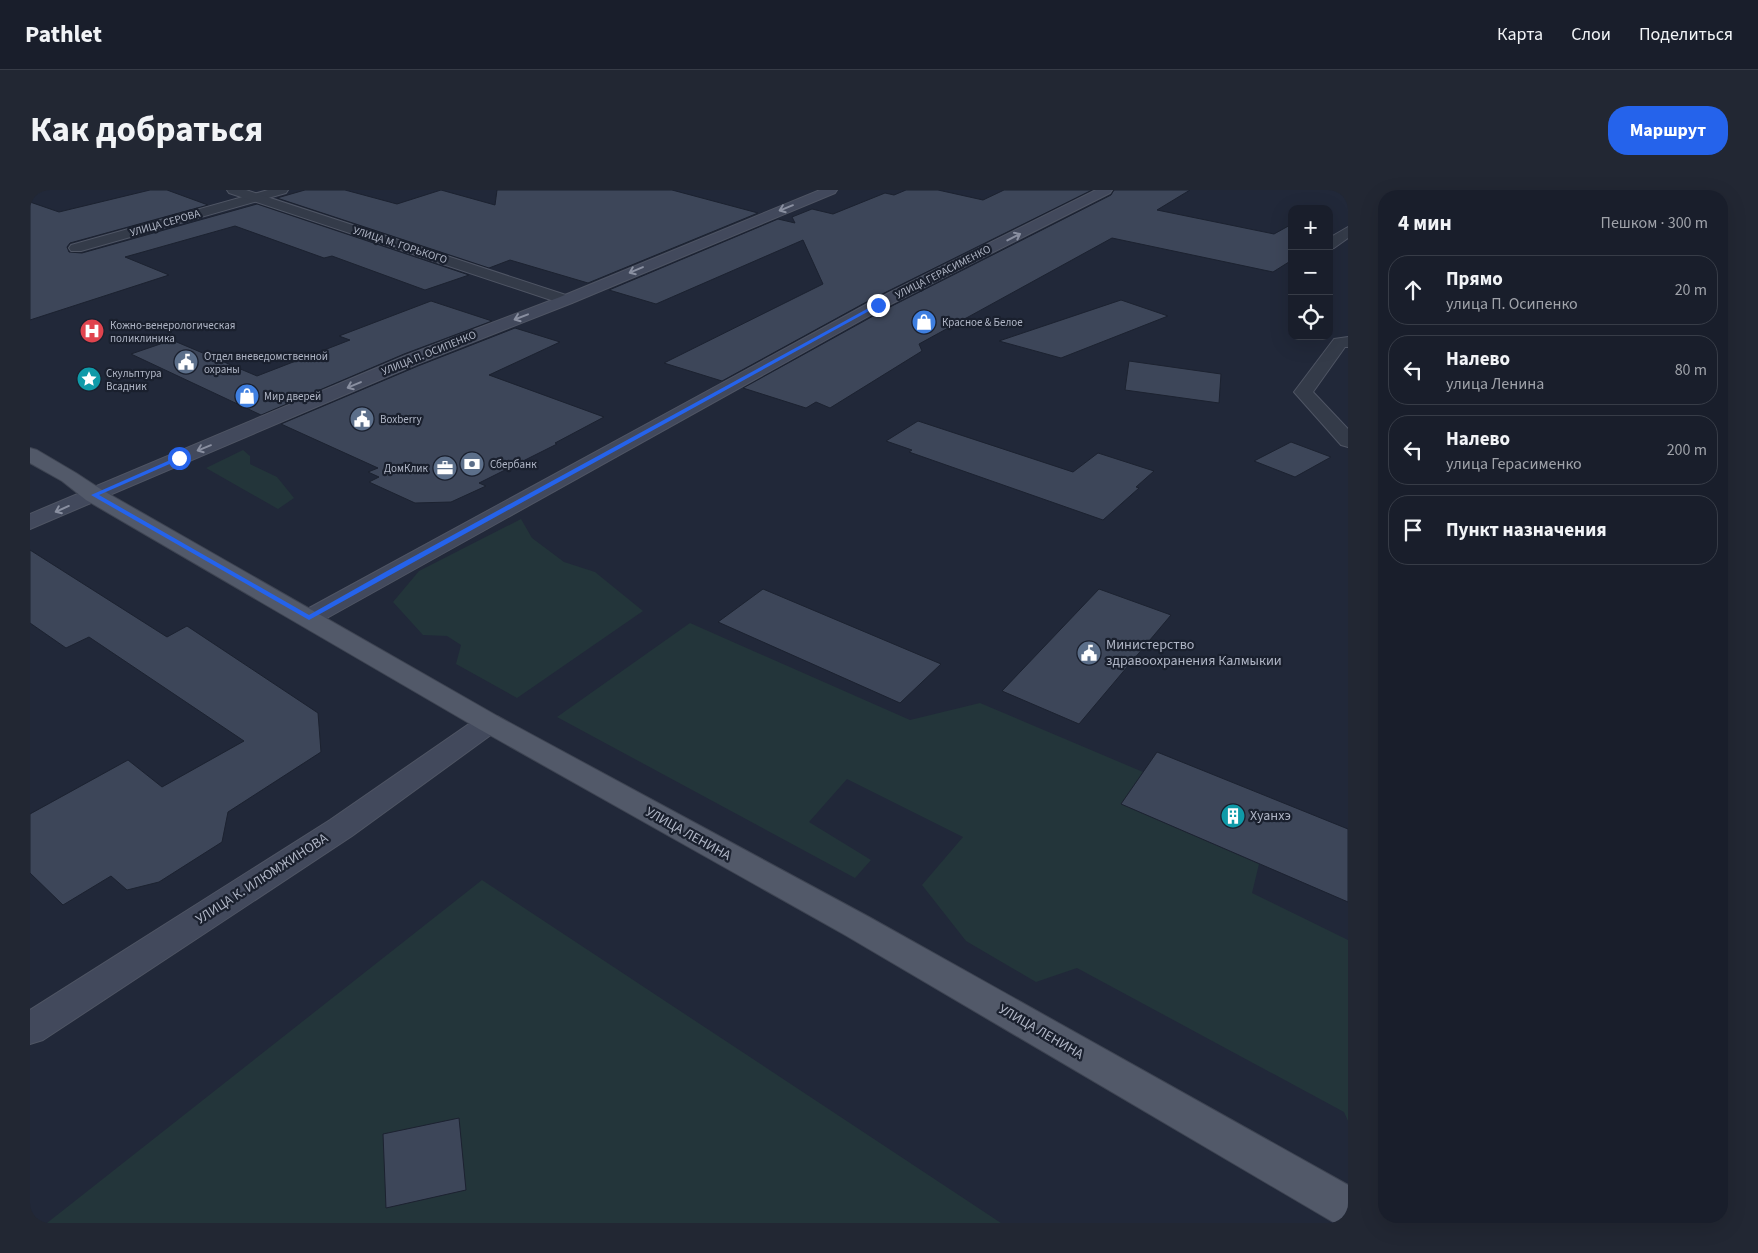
<!DOCTYPE html>
<html lang="ru">
<meta charset="utf-8">
<style>
body{margin:0;font-family:"Source Sans 3",sans-serif;background:#222733;color:#f1f3f6}
.controls{position:absolute;right:15px;top:15px;display:grid;overflow:hidden;border-radius:10px;box-shadow:0 5px 20px #0002}
.controls button{width:45px;height:45px;display:grid;place-items:center;padding:0;border:0;border-bottom:1px solid #373c47;background:#191e2b;color:#f1f3f6;font:25px sans-serif}
.stop{position:absolute;width:15px;height:15px;margin:-11px;border:4px solid #2563eb;border-radius:50%;background:#fff}
.stop.end{background:#2563eb;border-color:#fff;box-shadow:0 1px 5px #0008}
.list{margin:0;padding:0;list-style:none}
h2{display:flex;justify-content:space-between;align-items:center;height:65px;margin:0;padding:0 20px;font-size:21px}
h2 small{font-size:16px;font-weight:400;color:#9fa2a9}
.list li{display:grid;grid-template-columns:32px 1fr auto;gap:15px;align-items:center;box-sizing:border-box;height:70px;margin:0 10px 10px;padding:0 10px;border:1px solid #373c47;border-radius:20px}
.list b{display:block;font-size:19px;white-space:nowrap}
.list p{margin:0;font-size:16px;white-space:nowrap;color:#9fa2a9}
.list em{font-size:16px;font-style:normal;color:#9fa2a9}
.icon{flex:none;width:28px;height:28px;fill:none;stroke:currentColor;stroke-width:2;stroke-linecap:round;stroke-linejoin:round}
.map{position:relative;flex:none;width:1318px;height:1033px;overflow:hidden;border-radius:20px}
header{display:flex;align-items:center;gap:30px;box-sizing:border-box;height:70px;padding:0 25px;background:#191e2b;border-bottom:1px solid #373c47}
header strong{font-size:24px}
nav{display:flex;gap:28px;margin-inline-start:auto;font-size:18px}
.intro{display:flex;align-items:center;justify-content:space-between;box-sizing:border-box;height:120px;padding:0 30px}
h1{margin:0;font-size:35px}
.button{padding:12px 22px;border-radius:20px;background:#2563eb;color:#fff;font-size:18px;font-weight:700}
main{display:flex;gap:30px;padding:0 30px}
aside{flex:1;background:#191e2b;border-radius:20px;box-shadow:0 5px 20px #0002}
.map>svg:first-child{display:block}
.green{fill:#23353a;fill-rule:evenodd}
.building{fill:#3d4659;stroke:#1c2230}
.lines{fill:none;stroke-linecap:round;stroke-linejoin:round}
.minor-casing{stroke:#4f5564;stroke-width:2}
.tertiary-casing{stroke:#4f5564;stroke-width:2}
.secondary-casing{stroke:#4f5564;stroke-width:2}
.primary-casing{stroke:#3e4452;stroke-width:2}
.minor{fill:#343b49;fill-rule:evenodd}
.tertiary{fill:#343b49;fill-rule:evenodd}
.secondary{fill:#42495c;fill-rule:evenodd}
.primary{fill:#525969;fill-rule:evenodd}
.oneway{stroke:#898fa0}
.route{fill:#2563eb}
.labels{text-anchor:middle;dominant-baseline:central;stroke-width:4.5;stroke-linejoin:round;paint-order:stroke}
.far-street-label{font-size:11px;fill:#afb5c5;stroke:#1a202e}
.far-poi-label{font-size:11px;fill:#afb5c5;stroke:#1a202e;text-anchor:start}
.poi-label{font-size:14px;fill:#afb5c5;stroke:#1a202e;text-anchor:start}
.street-label{font-size:14px;fill:#afb5c5;stroke:#1a202e}
</style>
<header>
<strong>Pathlet</strong>
<nav><a>Карта</a><a>Слои</a><a>Поделиться</a></nav>
</header>
<div class="intro"><h1>Как добраться</h1><a class="button">Маршрут</a></div>
<main>
<div class="map">
<svg width="1318" height="1033" viewBox="0 0 1318 1033">
<rect width="100%" height="100%" fill="#212839"/>
<path class="green" d="M 213,260 L 220,266 L 220,274 L 247,287 L 264,308 L 248,319 L 176,278 Z
M 491,329 L 502,348 L 534,372 L 565,382 L 613,421 L 487,508 L 426,474 L 431,455 L 417,446 L 393,445 L 363,412 L 389,381 Z
M 660,433 L 880,530 L 950,513 L 1113,582 L 1091,614 L 1229,674 L 1222,703 L 1318,750 L 1318,931 L 1314,922 L 1047,778 L 1006,792 L 936,751 L 892,695 L 933,647 L 817,589 L 779,632 L 841,670 L 825,688 L 527,527 Z
M 452,690 L 971,1033 L 17,1033 ZM 429,928 L 436,1000 L 356,1018 L 353,944 Z"/>
<path class="building" d="M 120,0 L 137,0 L 178,15 L 40,53 L 37,57 L 39,62 L 52,63 L 227,14 L 439,85 L 395,100 L 302,66 L 294,68 L 205,36 L 95,67 L 139,85 L 0,130 L 0,12 L 29,22 Z
M 275,0 L 315,0 L 367,14 L 411,0 L 465,15 L 467,0 L 642,0 L 728,23 L 558,93 L 480,70 L 459,78 L 247,8 Z
M 876,0 L 908,0 L 953,10 L 974,0 L 1062,0 L 840,110 L 692,191 L 634,173 L 793,94 L 773,50 L 626,114 L 579,100 L 748,29 L 765,33 L 762,27 L 782,19 L 803,24 L 855,3 L 864,5 Z
M 1084,0 L 1160,0 L 1127,20 L 1244,44 L 1262,34 L 1262,70 L 1243,82 L 1082,48 L 889,154 L 892,161 L 800,218 L 786,212 L 776,218 L 713,198 L 854,120 L 1081,5 Z
M 1091,110 L 1138,126 L 1031,168 L 969,151 Z
M 401,111 L 462,131 L 374,164 L 231,225 L 101,164 L 142,150 L 227,186 L 320,150 L 309,146 Z
M 485,138 L 530,152 L 459,185 L 574,227 L 525,253 L 527,254 L 449,293 L 456,296 L 421,312 L 385,313 L 339,292 L 349,287 L 338,282 L 348,278 L 251,234 L 388,176 Z
M 1099,171 L 1191,184 L 1189,213 L 1095,200 Z
M 888,231 L 1043,282 L 1068,263 L 1124,281 L 1106,297 L 1109,298 L 1073,330 L 879,262 L 882,260 L 856,251 Z
M 1261,252 L 1301,267 L 1265,287 L 1224,271 Z
M 0,360 L 137,447 L 157,436 L 288,523 L 291,562 L 198,622 L 192,652 L 129,692 L 97,700 L 81,686 L 33,715 L 0,683 L 0,624 L 98,570 L 132,597 L 214,551 L 59,447 L 36,458 L 0,433 Z
M 733,399 L 911,474 L 870,513 L 688,432 Z
M 1069,399 L 1141,425 L 1049,534 L 972,501 Z
M 1127,562 L 1318,639 L 1318,712 L 1091,614 Z
M 429,928 L 436,1000 L 356,1018 L 353,944 Z"/>
<g class="lines">
<defs>
<path id="minor" d="M 238,0 L 258,0 L 256,3 L 51,61 L 41,61 L 39,58 L 41,55 Z
M 1318,37 L 1318,48 L 1304,58 L 1299,59 L 1299,48 Z
M 1318,147 L 1318,157 L 1315,157 L 1283,202 L 1318,239 L 1318,257 L 1311,255 L 1264,202 L 1304,149 Z"/>
<path id="tertiary" d="M 197,0 L 216,0 L 542,107 L 544,110 L 542,113 L 530,113 L 199,3 Z"/>
<path id="secondary" d="M 790,0 L 807,0 L 805,3 L 542,113 L 387,174 L 0,339 L 0,324 L 375,166 L 530,107 Z
M 1066,0 L 1082,0 L 1080,3 L 853,118 L 288,433 L 279,435 L 270,433 L 267,428 L 270,423 L 841,112 Z
M 459,524 L 469,527 L 473,533 L 469,539 L 322,646 L 13,850 L 0,854 L 0,820 L 300,630 L 449,527 Z"/>
<path id="primary" d="M 0,258 L 7,260 L 46,283 L 72,300 L 469,527 L 839,727 L 1318,995 L 1318,1033 L 1303,1032 L 815,745 L 449,539 L 56,310 L 32,291 L 0,273 Z"/>
</defs>
<use href="#minor" class="minor-casing"/>
<use href="#tertiary" class="tertiary-casing"/>
<use href="#secondary" class="secondary-casing"/>
<use href="#primary" class="primary-casing"/>
<use href="#minor" class="minor"/>
<use href="#tertiary" class="tertiary"/>
<use href="#secondary" class="secondary"/>
<use href="#primary" class="primary"/>
</g>
<defs><path id="oneway-shaft" d="M-6 0H5M1.5-3L5.5 0L1.5 3" fill="none" stroke-width="1.6" stroke-linecap="round" stroke-linejoin="round" transform="scale(1.25)"/></defs>
<g class="oneway">
<use href="#oneway-shaft" transform="translate(756 18) rotate(158)"/>
<use href="#oneway-shaft" transform="translate(984 47) rotate(-27)"/>
<use href="#oneway-shaft" transform="translate(606 80) rotate(157)"/>
<use href="#oneway-shaft" transform="translate(491 127) rotate(159)"/>
<use href="#oneway-shaft" transform="translate(324 195) rotate(157)"/>
<use href="#oneway-shaft" transform="translate(174 258) rotate(158)"/>
<use href="#oneway-shaft" transform="translate(32 319) rotate(156)"/>
</g>
<path class="route" d="M 846,114 L 850,115 L 279,430 L 61,305 L 147,267 L 151,267 L 151,269 L 69,305 L 279,425 L 357,381 Z"/>
<defs>
<symbol id="shop-disc" viewBox="-11 -11 22 22"><circle r="9.5" fill="#3f7fe0" stroke="#1a202e"/><path d="M-5-2.5h2.3a2.7 3.5 0 0 1 5.4 0H5L5.5 6h-11ZM-1.5-2.5h3a1.5 2.3 0 0 0-3 0Z" fill="#fff"/></symbol>
<symbol id="hospital-disc" viewBox="-11 -11 22 22"><circle r="9.5" fill="#e0444e" stroke="#1a202e"/><path d="M-5-5h3v3.5h4V-5h3V5h-3V1.5h-4V5h-3Z" fill="#fff"/></symbol>
<symbol id="civic-disc" viewBox="-11 -11 22 22"><circle r="9.5" fill="#5c6f8a" stroke="#1a202e"/><path d="M-.6-6.5H3V-4.5H.6V-3L4-1V1h2V6H-6V1h2V-1L-.6-3ZM-1.2 2.5V6h2.4V2.5Z" fill="#fff"/></symbol>
<symbol id="sight-disc" viewBox="-11 -11 22 22"><circle r="9.5" fill="#0f9aa8" stroke="#1a202e"/><path d="M0-6L1.8-2.2L6-1.7L2.9 1.2L3.7 5.4L0 3.3L-3.7 5.4L-2.9 1.2L-6-1.7L-1.8-2.2Z" fill="#fff"/></symbol>
<symbol id="bank-disc" viewBox="-11 -11 22 22"><circle r="9.5" fill="#5c6f8a" stroke="#1a202e"/><path d="M-6-4H6V4H-6ZM0-2.3a2.3 2.3 0 1 0 0 4.6a2.3 2.3 0 1 0 0-4.6Z" fill="#fff"/></symbol>
<symbol id="office-disc" viewBox="-11 -11 22 22"><circle r="9.5" fill="#5c6f8a" stroke="#1a202e"/><path d="M-6-3h4V-5.5h4V-3h4V5H-6ZM-1-4.5V-3h2v-1.5ZM-6 0V1H6V0Z" fill="#fff"/></symbol>
<symbol id="building-disc" viewBox="-11 -11 22 22"><circle r="9.5" fill="#0f9aa8" stroke="#1a202e"/><path d="M-4-6H4V6H1V3H-1V6H-4ZM-2.5-4.3h1.7v1.8h-1.7ZM.8-4.3h1.7v1.8H.8ZM-2.5-1h1.7V.8h-1.7ZM.8-1h1.7V.8H.8Z" fill="#fff"/></symbol>
</defs>
<g fill-rule="evenodd">
<use href="#shop-disc" x="880" y="118" width="28" height="28"/>
<use href="#hospital-disc" x="48" y="127" width="28" height="28"/>
<use href="#civic-disc" x="142" y="158" width="28" height="28"/>
<use href="#sight-disc" x="45" y="175" width="28" height="28"/>
<use href="#shop-disc" x="203" y="192" width="28" height="28"/>
<use href="#civic-disc" x="318" y="215" width="28" height="28"/>
<use href="#bank-disc" x="428" y="260" width="28" height="28"/>
<use href="#office-disc" x="401" y="264" width="28" height="28"/>
<use href="#civic-disc" x="1045" y="449" width="28" height="28"/>
<use href="#building-disc" x="1189" y="612" width="28" height="28"/>
</g>
<g class="labels">
<g class="far-street-label">
<text transform="translate(135 33) rotate(-16)">УЛИЦА СЕРОВА</text>
<text transform="translate(370 55) rotate(18)">УЛИЦА М. ГОРЬКОГО</text>
<text transform="translate(913 82) rotate(-27)">УЛИЦА ГЕРАСИМЕНКО</text>
<text transform="translate(399 163) rotate(-22)">УЛИЦА П. ОСИПЕНКО</text>
</g>
<g class="far-poi-label">
<text x="912" y="132">Красное &amp; Белое</text>
<text x="80" y="135">Кожно-венерологическая<tspan x="80" dy="13">поликлиника</tspan></text>
<text x="174" y="166">Отдел вневедомственной<tspan x="174" dy="13">охраны</tspan></text>
<text x="76" y="183">Скульптура<tspan x="76" dy="13">Всадник</tspan></text>
<text x="234" y="206">Мир дверей</text>
<text x="350" y="229">Boxberry</text>
<text x="460" y="274">Сбербанк</text>
<text x="398" y="278" text-anchor="end">ДомКлик</text>
</g>
<g class="poi-label">
<text x="1076" y="455">Министерство<tspan x="1076" dy="16">здравоохранения Калмыкии</tspan></text>
<text x="1220" y="626">Хуанхэ</text>
</g>
<g class="street-label">
<text transform="translate(658 644) rotate(29)">УЛИЦА ЛЕНИНА</text>
<text transform="translate(232 689) rotate(-33)">УЛИЦА К. ИЛЮМЖИНОВА</text>
<text transform="translate(1011 842) rotate(30)">УЛИЦА ЛЕНИНА</text>
</g>
</g>
</svg>
<div class="controls">
<button>+</button>
<button>−</button>
<button><svg class="icon" aria-label="locate" viewBox="0 0 24 24"><circle cx="12" cy="12" r="6"/><path d="M12 2v4M12 18v4M2 12h4M18 12h4"/></svg></button>
</div>
<div class="stop" style="left:149px;top:268px"></div>
<div class="stop end" style="left:848px;top:115px"></div>
</div>
<aside>
<h2>4 мин<small>Пешком · 300 m</small></h2>
<ul class="list">
<li><svg class="icon" aria-label="ahead" viewBox="0 0 24 24"><path d="M12 20V5M6 11l6-6 6 6"/></svg><div><b>Прямо</b><p>улица П. Осипенко</p></div><em>20 m</em></li>
<li><svg class="icon" aria-label="left" viewBox="0 0 24 24"><path d="M17 20v-9H6M10 6l-5 5 5 5"/></svg><div><b>Налево</b><p>улица Ленина</p></div><em>80 m</em></li>
<li><svg class="icon" aria-label="left" viewBox="0 0 24 24"><path d="M17 20v-9H6M10 6l-5 5 5 5"/></svg><div><b>Налево</b><p>улица Герасименко</p></div><em>200 m</em></li>
<li><svg class="icon" aria-label="arrive" viewBox="0 0 24 24"><path d="M6 21V4h12l-3 4 3 4H6"/></svg><div><b>Пункт назначения</b></div></li>
</ul>
</aside>
</main>
